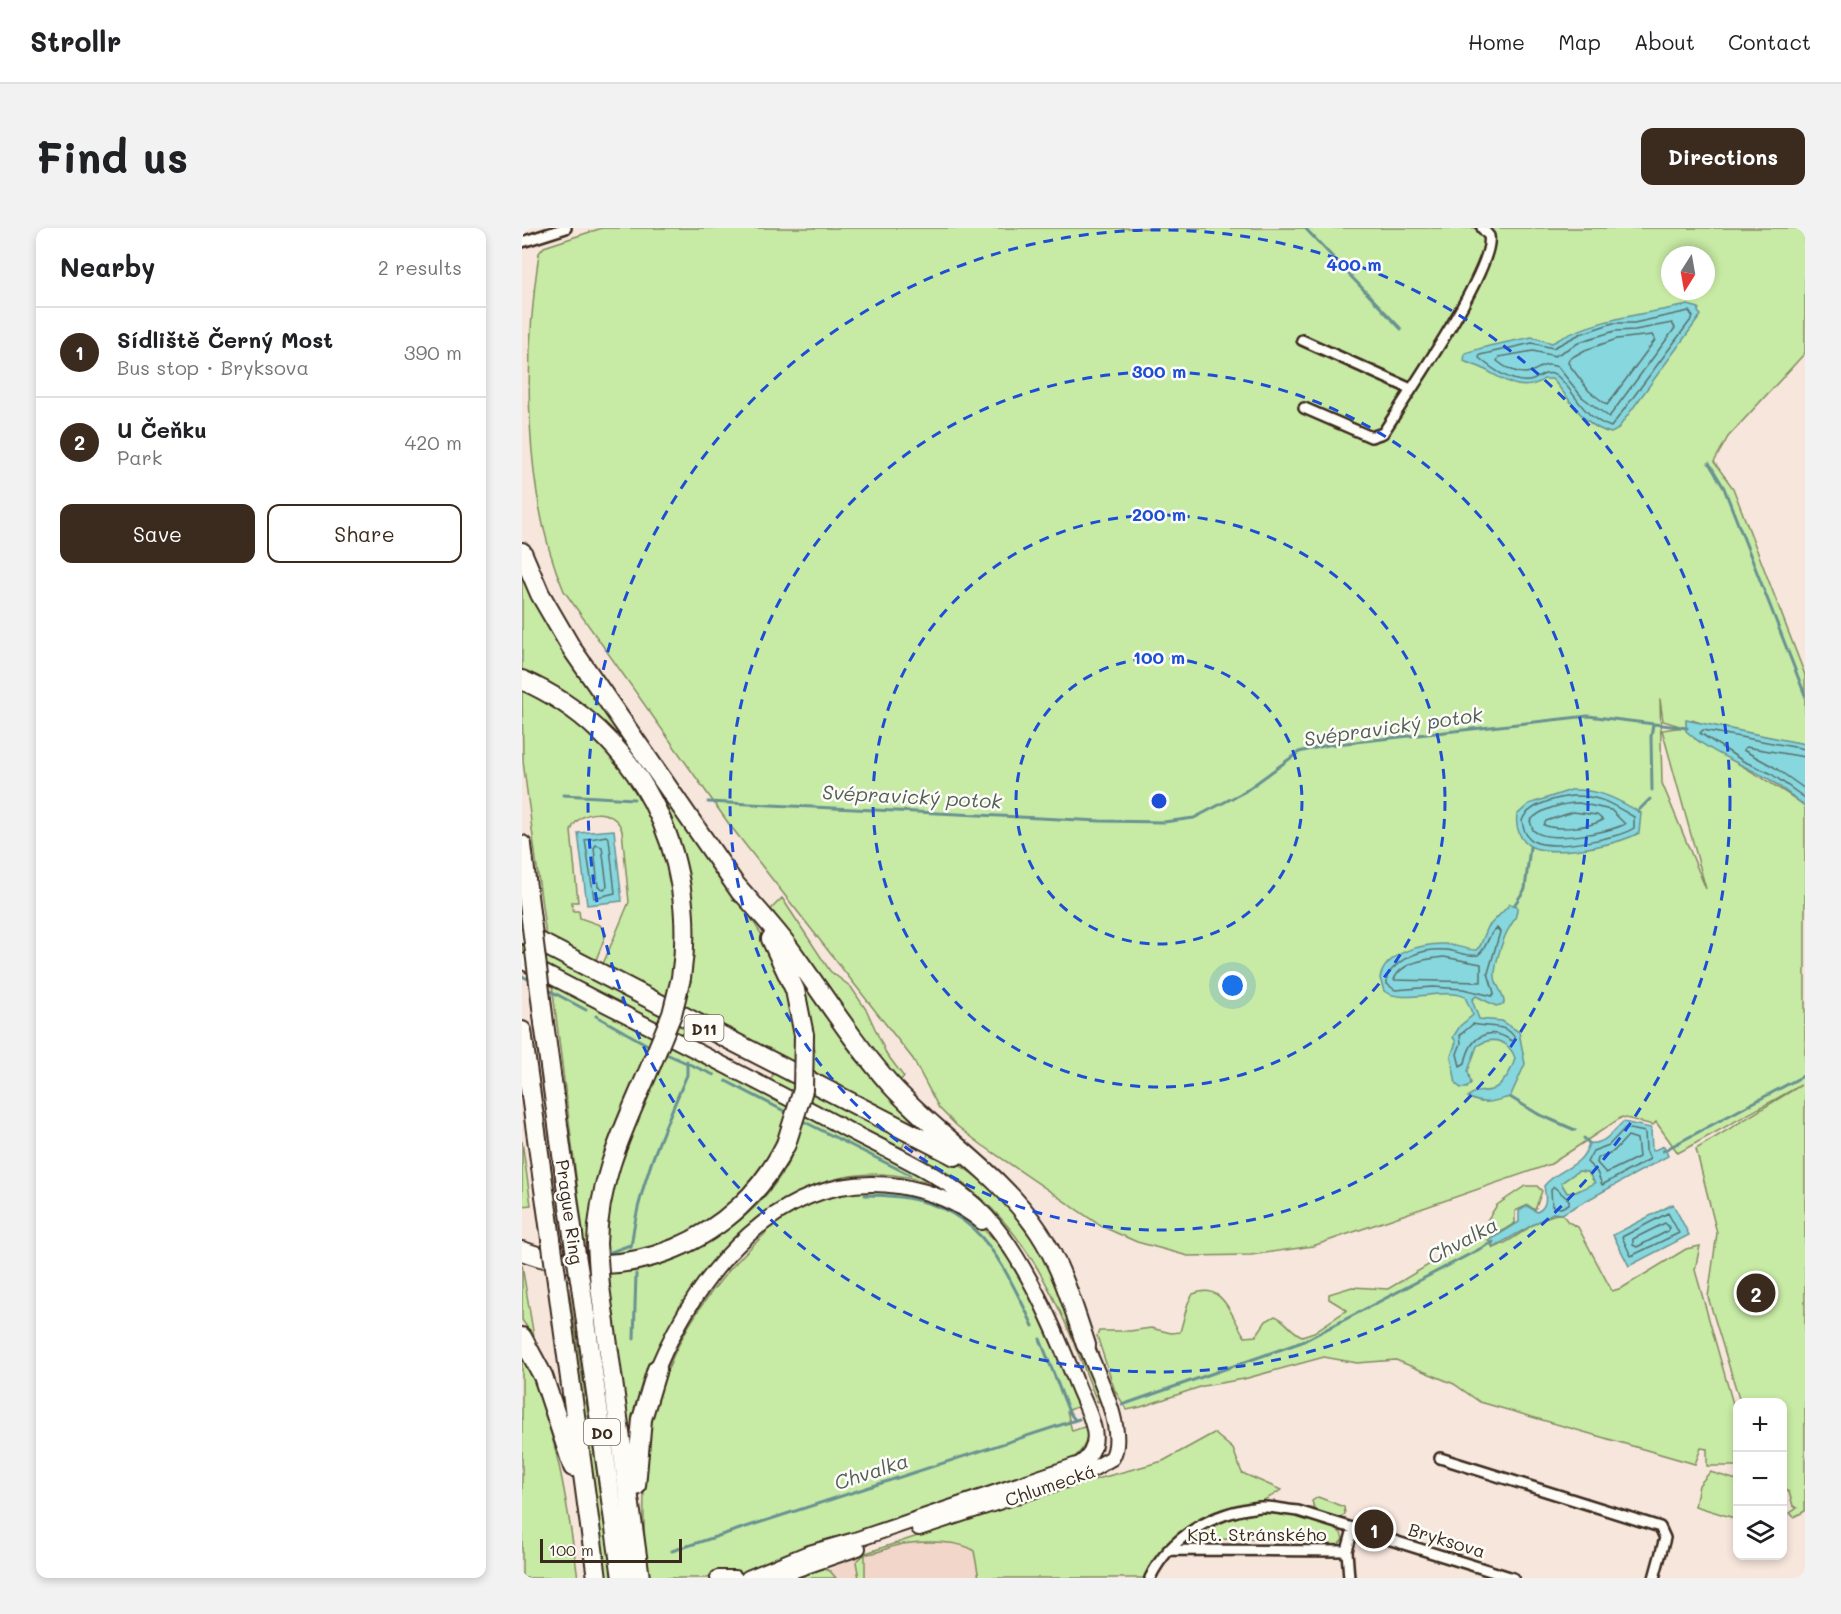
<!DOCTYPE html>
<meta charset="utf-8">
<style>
body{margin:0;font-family:Mali,sans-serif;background:#f2f2f2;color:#202124}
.controls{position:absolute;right:18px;bottom:18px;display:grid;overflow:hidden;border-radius:12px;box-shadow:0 3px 9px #0003}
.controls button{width:54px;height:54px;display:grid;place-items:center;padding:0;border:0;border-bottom:2px solid #e0e0e0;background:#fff;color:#202124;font:30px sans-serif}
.compass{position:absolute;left:1139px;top:18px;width:54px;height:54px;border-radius:50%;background:#fff;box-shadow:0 3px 9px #0003;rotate:191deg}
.scale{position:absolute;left:18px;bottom:15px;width:142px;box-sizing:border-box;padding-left:6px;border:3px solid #3b2a1e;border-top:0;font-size:16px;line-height:21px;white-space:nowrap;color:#3b2a1e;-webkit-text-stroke:4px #fdfcf7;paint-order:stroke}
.you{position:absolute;left:711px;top:758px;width:21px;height:21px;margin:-15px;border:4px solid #fff;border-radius:50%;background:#1a73e8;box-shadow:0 0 0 9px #1a73e833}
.badge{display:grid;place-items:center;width:39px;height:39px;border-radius:50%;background:#3b2a1e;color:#fff;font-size:20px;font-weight:700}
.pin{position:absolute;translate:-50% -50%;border:3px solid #fff;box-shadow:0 2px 6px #0006}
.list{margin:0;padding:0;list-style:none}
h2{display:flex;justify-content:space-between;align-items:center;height:78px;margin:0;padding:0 24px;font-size:26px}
h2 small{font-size:20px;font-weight:400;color:#757577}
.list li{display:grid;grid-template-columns:39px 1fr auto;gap:18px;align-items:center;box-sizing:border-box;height:90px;padding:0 24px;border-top:2px solid #e0e0e0}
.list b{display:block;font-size:22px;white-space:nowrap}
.list p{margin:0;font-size:20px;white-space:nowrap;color:#757577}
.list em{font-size:20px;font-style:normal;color:#757577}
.actions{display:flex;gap:12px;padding:18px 24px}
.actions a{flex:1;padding:14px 0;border:2px solid #3b2a1e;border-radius:12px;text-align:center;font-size:21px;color:#3b2a1e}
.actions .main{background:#3b2a1e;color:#fff}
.icon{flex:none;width:33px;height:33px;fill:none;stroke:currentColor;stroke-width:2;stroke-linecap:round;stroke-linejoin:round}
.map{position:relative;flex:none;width:1283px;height:1350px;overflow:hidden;border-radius:12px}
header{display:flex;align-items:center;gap:36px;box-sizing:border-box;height:84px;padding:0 30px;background:#fff;border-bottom:2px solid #e0e0e0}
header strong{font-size:28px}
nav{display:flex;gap:33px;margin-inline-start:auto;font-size:21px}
.intro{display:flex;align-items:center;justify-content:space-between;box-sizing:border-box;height:144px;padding:0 36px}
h1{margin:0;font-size:42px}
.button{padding:15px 27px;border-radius:12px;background:#3b2a1e;color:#fff;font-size:21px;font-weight:700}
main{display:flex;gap:36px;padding:0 36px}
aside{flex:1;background:#fff;border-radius:12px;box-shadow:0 3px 9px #0003}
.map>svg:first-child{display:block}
.built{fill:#f2d6c9}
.green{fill:#c7eaa4;stroke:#818a61;stroke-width:1.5;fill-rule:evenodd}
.water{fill:#86d7de;stroke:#689291;stroke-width:1.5;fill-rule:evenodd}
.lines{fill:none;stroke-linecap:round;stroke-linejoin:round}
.shore{stroke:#596f6b;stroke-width:1.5}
.stream{stroke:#689291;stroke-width:3}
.street-casing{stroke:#3b2a1e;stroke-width:14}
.secondary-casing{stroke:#3b2a1e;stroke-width:18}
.highway-casing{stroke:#3b2a1e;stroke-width:22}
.street{stroke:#fdfcf7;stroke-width:9}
.secondary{stroke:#fdfcf7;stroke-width:14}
.highway{stroke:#fdfcf7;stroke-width:18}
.highway-bridge-casing{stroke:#3b2a1e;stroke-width:22;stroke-linecap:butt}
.highway-bridge{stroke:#fdfcf7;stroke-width:18}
.ring{fill:none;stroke:#1d4ed8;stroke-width:3;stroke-dasharray:10 8}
.labels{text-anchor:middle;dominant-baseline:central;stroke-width:5;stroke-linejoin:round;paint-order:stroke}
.shield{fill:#fdfcf7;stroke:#75695f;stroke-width:1.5}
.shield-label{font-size:16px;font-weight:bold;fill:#3b2a1e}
.street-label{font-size:18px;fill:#3b2a1e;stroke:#fdfcf7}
.water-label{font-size:20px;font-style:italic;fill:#525e58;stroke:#fdfcf7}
.centre{fill:#1d4ed8;stroke:#fdfcf7;stroke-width:3}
.ring-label{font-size:18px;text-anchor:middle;font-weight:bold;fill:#1d4ed8;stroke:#fdfcf7;stroke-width:5;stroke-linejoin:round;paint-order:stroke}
</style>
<header>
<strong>Strollr</strong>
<nav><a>Home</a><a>Map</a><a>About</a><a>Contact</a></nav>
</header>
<div class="intro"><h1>Find us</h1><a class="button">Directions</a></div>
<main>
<aside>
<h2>Nearby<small>2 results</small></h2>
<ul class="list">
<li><span class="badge">1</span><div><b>Sídliště Černý Most</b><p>Bus stop · Bryksova</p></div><em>390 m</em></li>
<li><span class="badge">2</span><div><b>U Čeňku</b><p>Park</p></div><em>420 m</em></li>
</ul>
<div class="actions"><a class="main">Save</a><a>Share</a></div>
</aside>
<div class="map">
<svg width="1283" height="1350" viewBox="0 0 1283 1350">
<rect width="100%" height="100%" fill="#f7e6dc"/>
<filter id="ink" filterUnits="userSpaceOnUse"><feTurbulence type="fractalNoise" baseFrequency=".0167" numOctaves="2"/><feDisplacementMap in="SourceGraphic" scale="12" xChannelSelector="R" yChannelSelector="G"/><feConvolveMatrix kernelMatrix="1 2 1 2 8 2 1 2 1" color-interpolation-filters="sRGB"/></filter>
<g filter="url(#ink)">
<path class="built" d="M 444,1292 L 460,1323 L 460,1350 L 288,1350 L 344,1325 Z"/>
<path class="green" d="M 80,0 L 1283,0 L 1283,125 L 1206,209 L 1192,234 L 1211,260 L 1283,447 L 1283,516 L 1194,500 L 1170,492 L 1172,510 C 1210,533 1248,552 1283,578 L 1283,1283 L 1272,1289 L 1268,1285 L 1275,1280 L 1271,1278 L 1267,1264 L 1261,1261 L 1260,1174 L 1218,1174 L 1186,1069 L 1195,1005 L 1174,921 L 1279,857 L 1156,925 L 1134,894 L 1131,897 L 1100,889 L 1029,936 L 791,1018 L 729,1027 L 666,1028 L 615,1014 L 579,998 L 460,917 L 435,898 L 417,880 L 391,831 L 207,596 L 42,363 C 0,266 2,128 17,25 L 22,19 ZM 1148,27 L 1184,27 L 1184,63 L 1148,63 ZM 1138,471 L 1141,493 L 1161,499 L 1140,502 L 1184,661 L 1140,555 Z
M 0,342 L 244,713 L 262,751 L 277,823 L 293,823 L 283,758 L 333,830 L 389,892 L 388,894 L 162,779 C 178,712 173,617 131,559 C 122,547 105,536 94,526 C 62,499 31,473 0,446 Z
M 0,460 L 25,472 L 66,502 L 114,557 L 148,630 L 157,711 L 146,771 L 81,736 L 107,674 L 100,603 C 94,579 56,580 49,603 L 56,674 L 50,674 L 51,683 L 57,683 L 58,690 L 78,697 L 84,706 L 74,732 L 24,708 L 1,533 Z
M 260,670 L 308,743 L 329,759 L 345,783 L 364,825 L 382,849 L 377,853 L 343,815 L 249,681 Z
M 0,710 L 179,803 L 172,816 L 0,726 Z
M 30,756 L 133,810 L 68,1012 L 62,1013 Z
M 148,818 L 388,939 L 417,958 C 260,899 134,1072 109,1207 L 106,1207 L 85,1044 C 160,1041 245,991 273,920 L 257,913 L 254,923 L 213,976 L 150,1016 L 84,1031 L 86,964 L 132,848 Z
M 254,841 L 386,908 L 380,920 L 247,854 Z
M 0,913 L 9,977 L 0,978 Z
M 409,920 C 522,978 536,1066 578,1173 L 575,1174 C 538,1076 502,982 403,932 Z
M 1056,943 L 1066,944 L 1073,955 L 1054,964 L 1045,965 L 1039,955 Z
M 1003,958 L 1015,958 L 1020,963 L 1013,982 L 1006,977 L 993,983 L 993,995 L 966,1012 L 971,1020 C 994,1014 1019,984 1040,986 L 1046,994 L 1056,999 L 1090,1063 L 1100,1060 L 1164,1021 L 1178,1018 L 1173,1042 L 1215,1190 L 1215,1238 L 1185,1238 L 1185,1221 L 1179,1220 L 1173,1236 L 958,1174 L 932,1156 L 874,1132 L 835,1135 L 802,1129 L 722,1151 L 681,1158 L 619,1179 L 605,1182 L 593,1163 L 575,1108 L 577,1103 L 608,1103 L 629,1100 L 649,1105 L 658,1104 L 666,1075 L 671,1066 C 702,1053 709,1089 723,1109 L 734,1108 L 744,1093 L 753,1088 C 764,1092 768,1103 780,1108 L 792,1104 L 825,1082 L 807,1071 L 807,1066 L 830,1059 L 866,1061 L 955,1008 L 975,977 Z
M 357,962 L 403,968 L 453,994 L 472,1011 L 486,1030 L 509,1070 L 557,1178 L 545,1183 L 550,1203 L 565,1198 C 568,1226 547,1234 524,1243 L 237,1338 L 224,1345 L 204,1343 L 186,1350 L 126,1350 C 110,1210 136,1102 244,1005 L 241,1002 C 277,978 313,963 357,962 Z
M 0,1037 L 12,1109 L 0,1092 Z
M 47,1061 L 91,1350 L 83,1350 L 43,1062 Z
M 0,1126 C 34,1198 45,1272 56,1350 L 0,1350 Z
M 692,1205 L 711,1221 L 720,1245 L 759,1262 C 737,1278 731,1273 707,1279 C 669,1289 639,1315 623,1350 L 457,1350 L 452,1323 C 439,1312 398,1313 381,1316 C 367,1318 357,1326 343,1326 L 343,1350 L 337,1350 L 334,1334 L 344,1325 L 542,1260 L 641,1233 Z
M 1188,1244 L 1215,1252 L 1215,1291 L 1173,1278 L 1177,1257 Z
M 796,1269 L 822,1279 L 823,1286 L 816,1291 L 793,1283 L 790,1273 Z
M 736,1285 C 763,1286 797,1289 819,1305 L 821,1311 L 815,1319 L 807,1317 L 805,1312 L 687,1311 L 687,1318 L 672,1315 L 675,1306 L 719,1286 Z
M 299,1340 L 308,1343 L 314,1350 L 269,1350 Z"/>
<path class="water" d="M 1166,77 L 1177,80 L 1176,84 L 1179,87 L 1095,202 L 1089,205 C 1060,198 1049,171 1030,151 L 1022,151 C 1000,167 981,151 960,140 C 954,137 947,136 942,133 L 943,125 L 967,118 L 1010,109 L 1030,115 C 1074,90 1118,87 1166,77 Z
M 1164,492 L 1283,516 L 1283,578 C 1271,569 1258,558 1245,550 C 1218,535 1188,525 1164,503 Z
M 1049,562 C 1077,561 1095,571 1119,585 L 1117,605 C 1094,617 1034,629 1010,619 C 998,614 993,598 995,587 L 1007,576 Z
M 92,602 L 100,673 L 65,677 L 56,605 Z
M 988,676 L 995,678 C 996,691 988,696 983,708 C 979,718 974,734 973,745 C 971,757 983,764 982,776 L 974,778 L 954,768 L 950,772 L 957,791 L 980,793 L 997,804 L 1003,836 L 988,869 C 973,872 963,879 946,869 C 954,861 959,865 969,862 C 981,857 990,843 993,830 C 987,813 971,807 955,818 L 946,843 L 949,855 L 945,860 L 939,860 L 934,856 L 929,828 L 934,814 L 931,809 L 938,798 L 951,787 L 943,769 C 921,759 881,777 862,763 L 858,750 C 863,725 899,716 921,716 C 932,716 942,722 954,722 L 958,718 L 966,699 Z
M 1101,894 L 1129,900 L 1130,923 L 1142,918 L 1146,928 L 1040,986 L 1031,985 L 972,1019 L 968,1012 L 997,994 L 997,983 L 1005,978 L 1015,984 C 1026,979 1024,969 1022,958 C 1037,939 1060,941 1067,915 C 1083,917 1090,904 1101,894 ZM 1056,943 L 1066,944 L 1073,955 L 1054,964 L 1045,965 L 1039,955 Z
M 1151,976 L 1167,1007 L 1107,1038 L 1091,1007 Z"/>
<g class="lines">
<path class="shore" d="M 1167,83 L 1171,89 L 1089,199 C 1058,188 1055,164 1033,146 C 1021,144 1020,148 1011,152 C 993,158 969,140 957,130 L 958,127 L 1010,115 L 1031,120 L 1058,106 L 1091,95 L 1112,95 Z
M 1150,95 L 1153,100 L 1087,189 L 1060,169 L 1036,139 C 1020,134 1021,140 1008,144 C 998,148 982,139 975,133 L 977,129 L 1011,123 L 1033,128 L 1060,113 L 1093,103 L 1113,102 Z
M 1130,107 L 1133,112 L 1085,177 L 1067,163 L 1046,135 L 1047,131 L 1063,122 L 1095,111 Z
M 1283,521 L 1181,502 L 1178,505 L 1221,533 L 1248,545 L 1283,570
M 1283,529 L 1224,519 L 1221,522 L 1252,539 L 1283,561
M 1050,568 C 1078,567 1089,576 1112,589 L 1112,600 C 1096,611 1029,623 1011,613 C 1004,609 1001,600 1000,593 C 1005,577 1034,570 1050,568 Z
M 1057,575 L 1089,582 L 1103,596 C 1086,605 1025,616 1011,602 L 1008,593 C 1018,581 1041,575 1057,575 Z
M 1051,584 L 1075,587 L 1081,592 C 1069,599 1035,603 1022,597 L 1024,593 Z
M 84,608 L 87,611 L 93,665 L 72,670 L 63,612 Z
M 74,617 L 80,619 L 85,658 L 82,661 L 76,659 L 72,620 Z
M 975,700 L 978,704 L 966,745 L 972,765 L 970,768 L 941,761 L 911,759 L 873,762 L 865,756 L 865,748 C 877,729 902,720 924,722 C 935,723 944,729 956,727 C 966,720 965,706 975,700 Z
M 922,729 L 959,736 L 959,754 L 872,752 C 878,734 905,731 922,729 Z
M 951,796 C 965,800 987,795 993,811 L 990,813 C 965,796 948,810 943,835 L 938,838 L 935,826 L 939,815 L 938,807 Z
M 1103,900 L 1123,904 L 1124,922 L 1128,931 L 1080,957 L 1075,944 L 1065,934 L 1071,923 L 1087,917 Z
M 1106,908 L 1115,911 L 1117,929 L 1084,945 L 1075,935 L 1076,930 L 1092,923 Z
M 1032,959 L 1047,972 L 1047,976 L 1039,980 L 1030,978 L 1029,962 Z
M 1146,985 L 1157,1005 L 1109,1028 L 1100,1009 Z
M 1143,995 L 1147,999 L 1146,1003 L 1115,1019 L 1111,1017 L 1111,1011 Z"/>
<path class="stream" d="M 783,0 L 879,101
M 1187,235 L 1202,260 L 1283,467
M 1130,562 L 1129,509 L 1131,496
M 41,567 L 112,571
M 186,574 L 578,593 L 642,594 L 672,590 L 722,564 L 777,524 L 806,517 L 1066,488 L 1165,500
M 1116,583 L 1128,571
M 993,676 L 1003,661 L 1008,619
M 0,748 L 10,753
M 23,760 L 64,782
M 74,788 L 131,820
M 142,825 L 192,847
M 204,853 L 266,885
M 988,869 L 1016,886 L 1053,902
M 277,891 L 388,947
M 1062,910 L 1067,915
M 1141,923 L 1283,847
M 343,967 C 447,967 471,1013 511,1098
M 109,1019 C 116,958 141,903 165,847 L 165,833
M 81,1027 L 108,1017
M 112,1111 L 114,1046
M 518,1111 L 547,1184 L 553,1192
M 600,1177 L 780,1114 L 971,1014
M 150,1323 L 557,1191"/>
<defs>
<path id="street" d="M 0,14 L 44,0
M 780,112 L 889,161
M 782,180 L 849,209 L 861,205 C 882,172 974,39 967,8 L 960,0
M 918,1230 L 1138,1299 L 1143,1310 L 1132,1350
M 646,1322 L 825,1323
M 628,1350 C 648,1308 692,1284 738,1279 C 750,1278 764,1282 776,1283 L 991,1350
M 827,1350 L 825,1323 L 831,1301"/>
<path id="secondary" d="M 0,733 C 108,790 219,844 326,902 C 373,927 428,949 464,988 C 503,1030 535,1106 556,1159 C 566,1184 587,1216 558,1236 L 333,1312 L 284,1326 L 226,1350
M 135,1141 C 176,1044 259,940 377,958 C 407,963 436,974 460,994
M 397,1300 L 562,1246 L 590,1230 C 606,1203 574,1145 564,1117
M 196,1350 L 213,1350
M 250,1350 L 336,1320"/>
<path id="highway" d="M 0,324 L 18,366 L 50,421 L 219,665
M 0,452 C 117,503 178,626 159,750
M 0,617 L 5,660
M 212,655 C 231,677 251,698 268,721 C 301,766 331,814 368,856 C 415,908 478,945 517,1004 C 540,1039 551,1078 564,1117
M 0,705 L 433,928
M 249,711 L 273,762 L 282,807
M 22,795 L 52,1014
M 0,803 L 29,1011
M 75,1016 C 76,950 104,896 129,837
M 0,1023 C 103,1062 216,1013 264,916
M 35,1054 L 75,1350
M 59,1058 L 100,1350
M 78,1059 L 118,1350
M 0,1109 L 21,1148 L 51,1239
M 114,1258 L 120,1191 L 135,1141"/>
</defs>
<use href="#street" class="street-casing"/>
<use href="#secondary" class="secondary-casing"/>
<use href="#highway" class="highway-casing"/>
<use href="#street" class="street"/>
<use href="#secondary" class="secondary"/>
<use href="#highway" class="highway"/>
<defs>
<path id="highway-bridge" d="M 5,660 L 22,795
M 129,837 L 150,786 L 159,750
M 264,916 L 281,862 L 282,807
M 29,1011 L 35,1054
M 52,1014 L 59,1058
M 75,1016 L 78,1059"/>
</defs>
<use href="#highway-bridge" class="highway-bridge-casing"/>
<use href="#highway-bridge" class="highway-bridge"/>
</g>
</g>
<g class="ring">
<circle cx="637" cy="573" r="143"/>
<circle cx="637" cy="573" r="286"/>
<circle cx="637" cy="573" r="429"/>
<circle cx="637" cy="573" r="571"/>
</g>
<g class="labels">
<g class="shield">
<rect x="162.5" y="787" width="39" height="26" rx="4.5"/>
<rect x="62" y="1191" width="36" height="26" rx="4.5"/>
</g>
<g class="shield-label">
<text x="182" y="800">D11</text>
<text x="80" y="1204">D0</text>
</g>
<g class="street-label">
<text transform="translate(48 984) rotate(82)">Prague Ring</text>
<text transform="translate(528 1257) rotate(-19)">Chlumecká</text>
<text x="735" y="1306">Kpt. Stránského</text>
<text transform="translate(925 1312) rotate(17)">Bryksova</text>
</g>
<g class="water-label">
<text transform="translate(871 498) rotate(-8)">Svépravický potok</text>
<text transform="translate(390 568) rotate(3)">Svépravický potok</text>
<text transform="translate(940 1012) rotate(-28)">Chvalka</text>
<text transform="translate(349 1243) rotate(-18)">Chvalka</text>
</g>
</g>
<circle cx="637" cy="573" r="9" class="centre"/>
<g class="ring-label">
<text x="832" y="43">400 m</text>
<text x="637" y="150">300 m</text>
<text x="637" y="293">200 m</text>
<text x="637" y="436">100 m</text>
</g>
</svg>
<div class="controls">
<button>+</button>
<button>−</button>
<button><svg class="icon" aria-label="layers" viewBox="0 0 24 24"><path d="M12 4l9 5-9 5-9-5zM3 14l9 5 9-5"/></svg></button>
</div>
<svg class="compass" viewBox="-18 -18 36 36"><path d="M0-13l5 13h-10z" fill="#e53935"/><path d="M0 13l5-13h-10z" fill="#757577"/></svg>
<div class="scale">100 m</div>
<div class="you"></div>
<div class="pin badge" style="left:852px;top:1301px">1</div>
<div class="pin badge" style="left:1234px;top:1065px">2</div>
</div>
</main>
